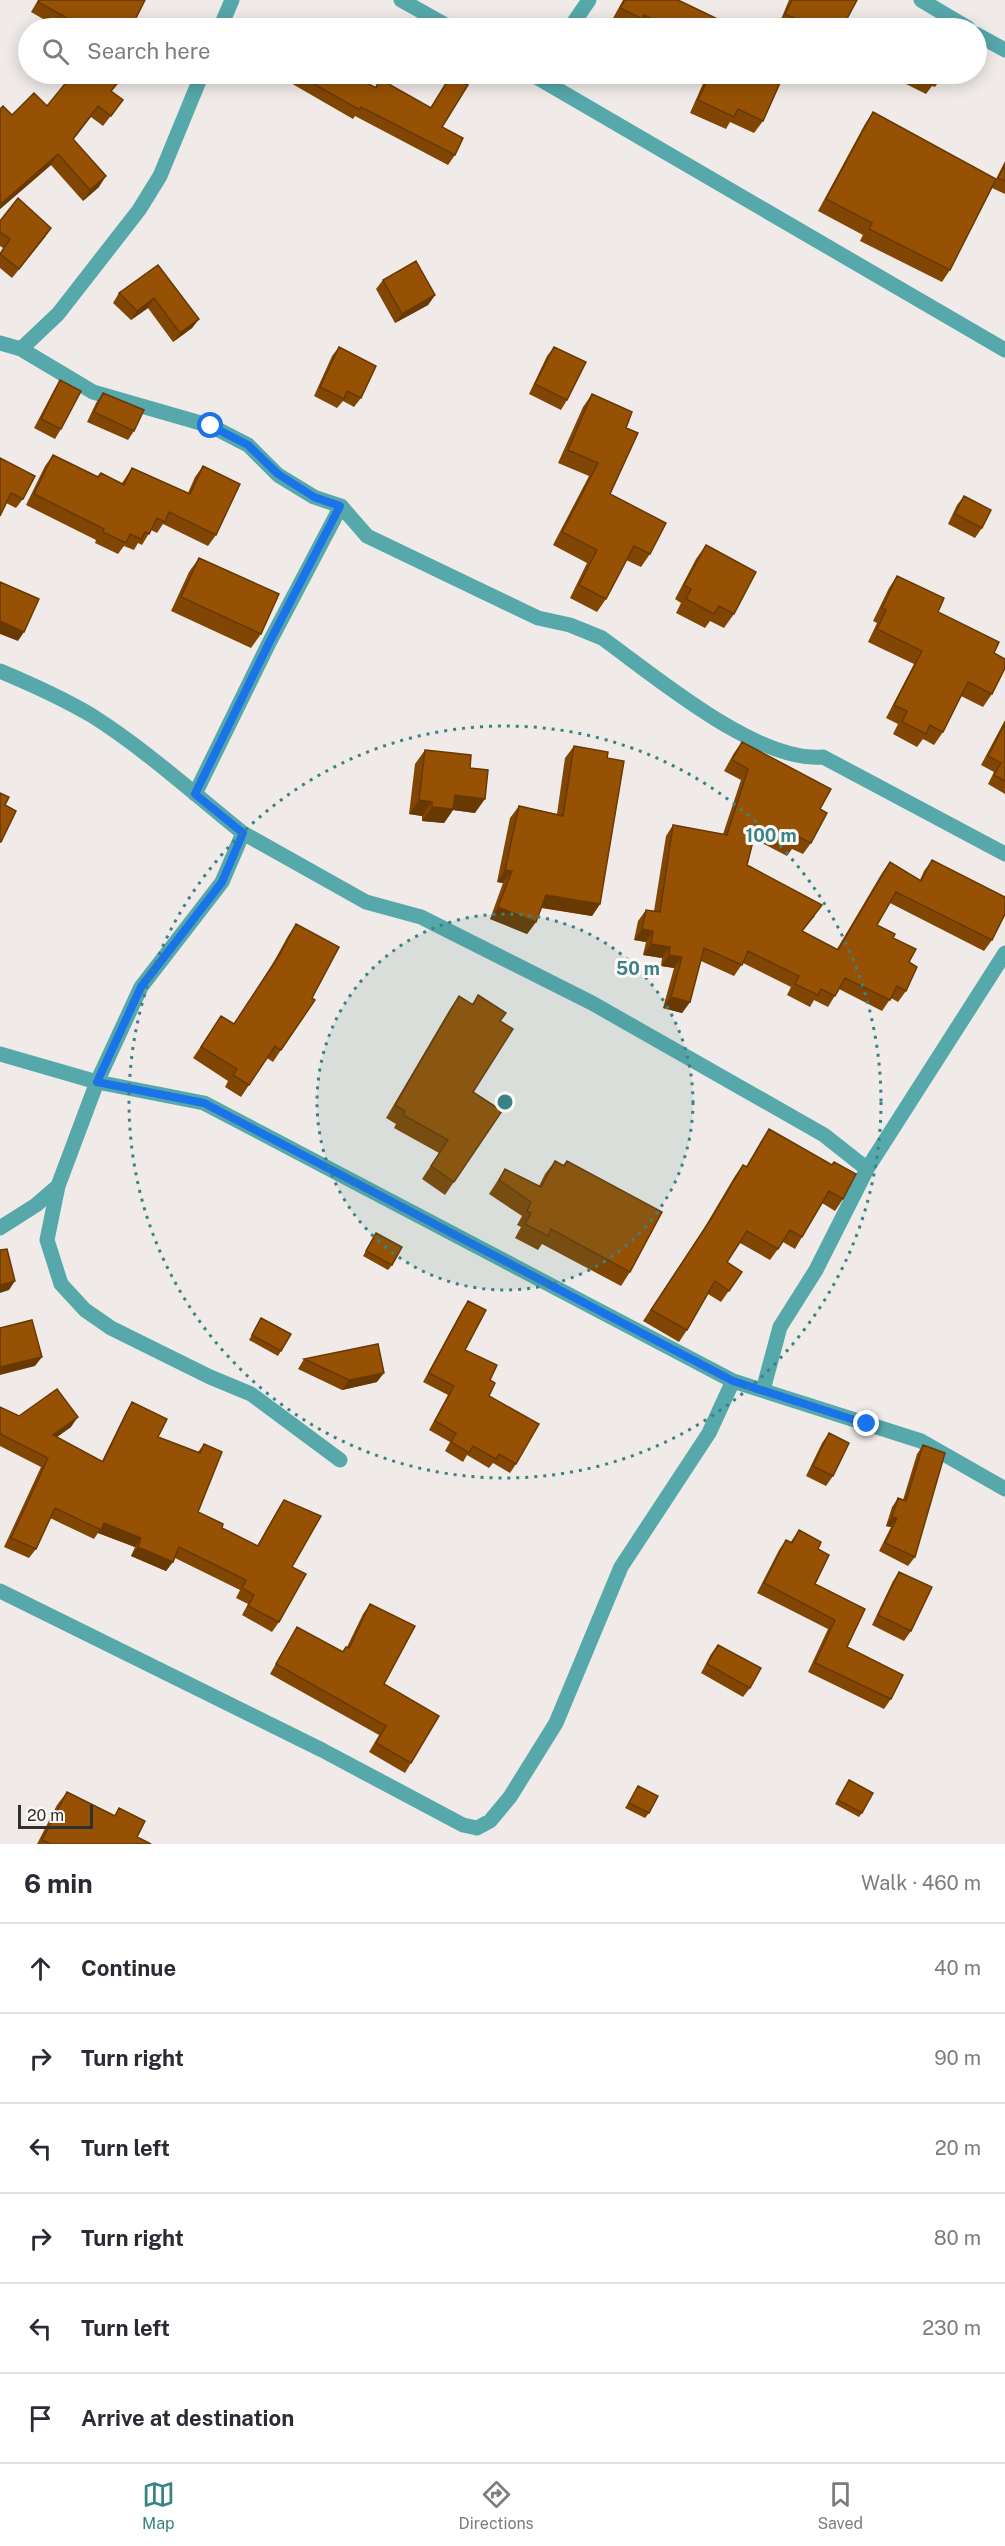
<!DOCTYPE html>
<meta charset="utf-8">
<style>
body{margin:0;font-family:"Public Sans",sans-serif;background:#f2f2f3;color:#2b2b33}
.scale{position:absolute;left:18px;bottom:15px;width:75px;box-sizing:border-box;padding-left:6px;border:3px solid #32302f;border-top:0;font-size:16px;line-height:21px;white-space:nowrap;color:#32302f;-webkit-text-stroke:4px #fdf9f6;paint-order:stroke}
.stop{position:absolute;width:18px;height:18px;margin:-14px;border:4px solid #1a73e8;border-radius:50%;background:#fff}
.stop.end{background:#1a73e8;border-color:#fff;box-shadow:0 2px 6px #0008}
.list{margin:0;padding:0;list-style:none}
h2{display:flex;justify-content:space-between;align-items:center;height:78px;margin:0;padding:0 24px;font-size:26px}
h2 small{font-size:20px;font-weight:400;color:#7c7c81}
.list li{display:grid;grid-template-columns:39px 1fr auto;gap:18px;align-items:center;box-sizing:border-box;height:90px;padding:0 24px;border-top:2px solid #e1e1e2}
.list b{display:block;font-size:22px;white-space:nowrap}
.list em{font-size:20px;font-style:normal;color:#7c7c81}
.icon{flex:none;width:33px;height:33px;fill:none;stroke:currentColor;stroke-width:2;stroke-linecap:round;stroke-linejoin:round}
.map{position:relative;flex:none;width:1005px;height:1844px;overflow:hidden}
.search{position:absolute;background:#fff;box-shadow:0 3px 15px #0003;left:18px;right:18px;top:18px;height:66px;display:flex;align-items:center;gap:15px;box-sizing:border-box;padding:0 21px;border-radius:33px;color:#7c7c81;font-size:22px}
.sheet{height:618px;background:#fff}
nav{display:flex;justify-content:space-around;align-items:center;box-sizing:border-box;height:84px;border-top:2px solid #e1e1e2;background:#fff;font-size:16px;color:#7c7c81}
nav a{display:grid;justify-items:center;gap:3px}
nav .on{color:#398285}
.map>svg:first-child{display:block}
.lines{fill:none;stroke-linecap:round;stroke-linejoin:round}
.street{stroke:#56a8ab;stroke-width:15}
.wall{fill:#814603}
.shaded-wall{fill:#693903}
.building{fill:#965104;stroke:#693903;stroke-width:1.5}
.route{stroke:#1a73e8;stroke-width:8}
.ring{fill:none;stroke:#398285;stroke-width:3;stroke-dasharray:3 6}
.centre{fill:#398285;stroke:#fdf9f6;stroke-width:3}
.ring-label{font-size:18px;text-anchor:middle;font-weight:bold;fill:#398285;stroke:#fdf9f6;stroke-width:6;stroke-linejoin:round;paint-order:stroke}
</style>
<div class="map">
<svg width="1005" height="1844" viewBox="0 0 1005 1844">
<rect width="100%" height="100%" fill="#f0ebe8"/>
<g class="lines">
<path class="street" d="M 401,0 L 451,28
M 921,0 L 968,28
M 220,28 L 232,0
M 570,28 L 589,0
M 976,34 L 1005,50
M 541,74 L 538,78 L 1005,350
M 0,343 L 21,349 L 93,392 L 211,426 L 248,445 L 278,475 L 314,497 L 341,506 L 367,536 L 538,618 L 570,625 L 602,638 C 655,676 757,763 823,757 L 1005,854
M 21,349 L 58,314 L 139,210 L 160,176 L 202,74
M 0,671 C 31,684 62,698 91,715 C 145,749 193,793 243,833 L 222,882 L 141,987 L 97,1082 L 58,1186 L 36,1205 L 0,1228
M 195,794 L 269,643 L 341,506
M 243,833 L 366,902 L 421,917 L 592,1003 L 824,1135 L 867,1169 L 816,1270 L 780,1327 L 763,1390
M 0,1054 L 97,1082 L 204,1103 L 733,1381 L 921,1441 L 1005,1489
M 867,1169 L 1005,953
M 58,1186 L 47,1240 L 61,1284 L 85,1310 L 111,1328 L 210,1377 L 251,1394 L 340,1460
M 0,1591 L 322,1750 L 463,1825 L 477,1828 L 490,1821 L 510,1797 L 556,1723 L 621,1567 L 709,1433 L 733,1381"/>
</g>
<path class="wall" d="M 38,0 L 145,0 L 131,28 L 59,28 L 31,12 Z
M 623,0 L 678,0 L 721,28 L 639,28 L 636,27 L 635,28 L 627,28 L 612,20 Z
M 789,0 L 857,0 L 842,28 L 790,28 L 779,24 Z
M 294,74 L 350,74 L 375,87 L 380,79 L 430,108 L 451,75 L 442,127 L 455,155 L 448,165 L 355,116 L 353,119 L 289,82 Z
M 694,74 L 784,74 L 763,121 L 754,133 L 730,122 L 726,129 L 690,113 L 705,79 Z
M 899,74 L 944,74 L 935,87 L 932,86 L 926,94 L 896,79 Z
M 112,92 L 123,100 L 103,126 L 91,117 L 73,140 L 99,187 L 83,201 L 51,165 L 0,209 L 0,109 L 12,115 Z
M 873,112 L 996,179 L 1005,161 L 1005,194 L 992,188 L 950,270 L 942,282 L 860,241 L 863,235 L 818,211 L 865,124 Z
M 0,221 L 45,237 L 12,278 L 0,268 L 0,253 L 3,248 L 0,246 Z
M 158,265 L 199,319 L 192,328 L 173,342 L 148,308 L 131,320 L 113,303 L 119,293 Z
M 383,280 L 435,295 L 428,305 L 395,323 L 376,289 Z
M 339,347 L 361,398 L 354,407 L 343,401 L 337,408 L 314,396 L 332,356 Z
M 554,347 L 567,400 L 561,410 L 529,394 L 547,356 Z
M 60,380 L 61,429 L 55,439 L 34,428 L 54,390 Z
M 103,393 L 134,431 L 128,440 L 87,422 L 96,403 Z
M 592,394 L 626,428 L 610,494 L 650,554 L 641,567 L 626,560 L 606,599 L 597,612 L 570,598 L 587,563 L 553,545 L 589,476 L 558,463 L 583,407 Z
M 53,455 L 98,477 L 101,473 L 122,483 L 132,468 L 188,493 L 195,477 L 203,466 L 216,535 L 208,546 L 163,524 L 157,533 L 151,530 L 142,545 L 138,543 L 134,550 L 124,546 L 118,554 L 95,543 L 96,540 L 26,505 L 45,466 Z
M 0,458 L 23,499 L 16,508 L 6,503 Z
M 964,496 L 982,528 L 975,538 L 948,524 L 957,505 Z
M 706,545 L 734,614 L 724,628 L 710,621 L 705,628 L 676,613 L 681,603 L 675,599 L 696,559 Z
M 199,558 L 261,634 L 251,648 L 171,611 L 189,572 Z
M 897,576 L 938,612 L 994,653 L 992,694 L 983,707 L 961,696 L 943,732 L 934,745 L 923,739 L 917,747 L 893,734 L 898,724 L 886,718 L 914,664 L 868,642 L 877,623 L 873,621 L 889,588 Z
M 1005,720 L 1005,794 L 988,784 L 994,772 L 981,765 Z
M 742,742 L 820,809 L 811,843 L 803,854 L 792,849 L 787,856 L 754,839 L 747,865 L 815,916 L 802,931 L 837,949 L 882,873 L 890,862 L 920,880 L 924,871 L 932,860 L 992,940 L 984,951 L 890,903 L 877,925 L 893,938 L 909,962 L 906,991 L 898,1002 L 891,998 L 882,1011 L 839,989 L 828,1007 L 814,1000 L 810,1007 L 787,995 L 791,987 L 743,963 L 734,976 L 701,961 L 690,1002 L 682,1013 L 663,1008 L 674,968 L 661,966 L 662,958 L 643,955 L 646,942 L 634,940 L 638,921 L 646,910 L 654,911 L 666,836 L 673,825 L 723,834 L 741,780 L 724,771 L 734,753 Z
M 574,746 L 600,904 L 592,916 L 541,908 L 536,922 L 527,934 L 490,919 L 503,883 L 497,882 L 510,818 L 519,806 L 557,814 L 565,758 Z
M 425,750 L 470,768 L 475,813 L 453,810 L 444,823 L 422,821 L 422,816 L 409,814 L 415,764 Z
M 296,924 L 281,1050 L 273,1062 L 267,1058 L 241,1097 L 225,1087 L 228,1081 L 193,1058 L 221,1016 L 234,1024 L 272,965 L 288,936 Z
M 478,995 L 500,1021 L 473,1092 L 502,1111 L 445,1195 L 422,1179 L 439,1153 L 394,1128 L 396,1124 L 386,1118 L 450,1009 L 459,996 L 472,1004 Z
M 769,1129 L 843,1199 L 835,1211 L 822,1203 L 802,1237 L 795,1249 L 783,1242 L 770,1260 L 740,1243 L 727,1262 L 742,1272 L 721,1302 L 708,1294 L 687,1330 L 679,1342 L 643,1321 L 703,1230 L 735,1176 L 743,1165 L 746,1167 L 761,1141 Z
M 555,1161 L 563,1165 L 567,1161 L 630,1272 L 621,1286 L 542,1244 L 538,1250 L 515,1238 L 521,1227 L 517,1225 L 522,1216 L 489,1194 L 505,1169 L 539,1186 L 545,1174 Z
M 376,1233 L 392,1265 L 388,1270 L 363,1256 Z
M 468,1301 L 465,1350 L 490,1380 L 489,1396 L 516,1464 L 510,1473 L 493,1463 L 489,1468 L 467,1455 L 463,1462 L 445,1451 L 450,1442 L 429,1430 L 448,1395 L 423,1382 L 462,1310 Z
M 261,1318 L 281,1351 L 278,1356 L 249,1340 Z
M 304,1359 L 377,1382 L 342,1390 L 298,1369 Z
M 132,1402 L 158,1437 L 198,1452 L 204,1444 L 198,1512 L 222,1528 L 257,1546 L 278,1509 L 284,1500 L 292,1567 L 279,1622 L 272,1632 L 242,1615 L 248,1604 L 236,1598 L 240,1590 L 175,1558 L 166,1571 L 131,1556 L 135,1547 L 98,1533 L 94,1539 L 50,1518 L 36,1549 L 29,1558 L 4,1547 L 41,1467 L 0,1446 L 0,1407 L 19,1416 L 71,1427 L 57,1437 L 102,1461 L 126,1412 Z
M 829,1433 L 833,1476 L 826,1486 L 806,1476 L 822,1443 Z
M 923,1445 L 915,1557 L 908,1566 L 879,1551 L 891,1527 L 886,1526 L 892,1507 L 898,1498 L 903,1500 L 917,1454 Z
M 799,1530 L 818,1549 L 815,1584 L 865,1609 L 847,1647 L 891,1699 L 884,1709 L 808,1672 L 828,1629 L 757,1593 L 779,1550 L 786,1540 L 790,1543 Z
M 899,1572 L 911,1631 L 904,1641 L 872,1625 L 893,1581 Z
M 370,1604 L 384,1684 L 411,1763 L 405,1773 L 369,1752 L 379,1735 L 270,1674 L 291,1637 L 297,1627 L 342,1652 L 346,1647 L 347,1647 L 363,1614 Z
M 718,1645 L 750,1688 L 743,1697 L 701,1673 L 711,1654 Z
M 849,1780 L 862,1813 L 859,1817 L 835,1804 Z
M 638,1786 L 649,1813 L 645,1818 L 625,1808 Z
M 67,1792 L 114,1816 L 119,1808 L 137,1837 L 151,1844 L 37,1844 L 57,1805 Z"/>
<path class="shaded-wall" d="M 58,154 L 51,165 L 0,209 L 0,206 L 2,203 Z
M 106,176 L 99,187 L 83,201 L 90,190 Z
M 51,228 L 45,237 L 12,278 L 19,269 Z
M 435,295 L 428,305 L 395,323 L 402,314 Z
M 154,298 L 148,308 L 131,320 L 137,311 Z
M 199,319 L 192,328 L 173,342 L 180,333 Z
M 0,621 L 24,632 L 18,641 L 0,634 Z
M 455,795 L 485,799 L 475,813 L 453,810 L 444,823 L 422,821 L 432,807 Z
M 419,800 L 432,802 L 422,816 L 409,814 Z
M 505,870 L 512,871 L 503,883 L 497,882 Z
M 546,895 L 600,904 L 592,916 L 538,907 Z
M 498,907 L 536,922 L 527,934 L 490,919 Z
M 642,929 L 653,931 L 646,942 L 634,940 Z
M 651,944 L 670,947 L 662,958 L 643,955 Z
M 669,955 L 682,957 L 674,968 L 661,966 Z
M 671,997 L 690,1002 L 682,1013 L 663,1008 Z
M 15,1281 L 9,1290 L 0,1293 L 0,1285 Z
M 42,1357 L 35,1366 L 0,1375 L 0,1367 Z
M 384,1373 L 377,1382 L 342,1390 L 349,1380 Z
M 78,1417 L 71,1427 L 47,1444 L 53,1435 Z
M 892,1517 L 897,1518 L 891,1527 L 886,1526 Z
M 104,1523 L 141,1538 L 135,1547 L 98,1533 Z
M 138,1547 L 173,1562 L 166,1571 L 131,1556 Z"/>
<path class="building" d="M 39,0 L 145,0 L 131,28 L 85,28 L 38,2 Z
M 625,0 L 678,0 L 724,22 L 721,28 L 670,28 L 644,15 L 642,19 L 620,8 Z
M 792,0 L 857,0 L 842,28 L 823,28 L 807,20 L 805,23 L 785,14 Z
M 73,74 L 116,74 L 122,78 L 111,91 L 123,100 L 111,116 L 98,106 L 73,139 L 106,176 L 90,190 L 58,154 L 2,203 L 0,202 L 0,109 L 3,106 L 12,115 L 34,93 L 47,106 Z
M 296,74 L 350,74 L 376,88 L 380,79 L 431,108 L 451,75 L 468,85 L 442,127 L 463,138 L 455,155 L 361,107 L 360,110 Z
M 710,74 L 784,74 L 763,121 L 738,109 L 734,117 L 698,100 Z
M 910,74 L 944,74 L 942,78 L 937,75 L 932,84 Z
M 873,112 L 996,179 L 950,270 L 869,229 L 872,223 L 826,199 Z
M 1005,165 L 1005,181 L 998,178 Z
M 18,198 L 51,228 L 19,269 L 0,254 L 10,239 L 0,232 L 0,221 Z
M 416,261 L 435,295 L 402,314 L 383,280 Z
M 158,265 L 199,319 L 180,333 L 154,298 L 137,311 L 119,293 Z
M 339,347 L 376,366 L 361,398 L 347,391 L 344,399 L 320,387 Z
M 554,347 L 586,362 L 567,400 L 535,384 Z
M 60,380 L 81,391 L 61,429 L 41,419 Z
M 103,393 L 144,410 L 134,431 L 94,412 Z
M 592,394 L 632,412 L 626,428 L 638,433 L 610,494 L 666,523 L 650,554 L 634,546 L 606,599 L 579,585 L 597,550 L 562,532 L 598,463 L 568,450 Z
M 53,455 L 98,477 L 101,473 L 124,485 L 132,468 L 190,494 L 203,466 L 240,484 L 216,535 L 169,512 L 165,522 L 157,518 L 149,534 L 145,532 L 141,539 L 130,534 L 126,543 L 103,532 L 104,529 L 34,494 Z
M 0,458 L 35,476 L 23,499 L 11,493 L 0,516 Z
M 964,496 L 991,510 L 982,528 L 955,514 Z
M 706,545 L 756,572 L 734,614 L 719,606 L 714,614 L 686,599 L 691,589 L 684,585 Z
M 199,558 L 279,594 L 261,634 L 181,597 Z
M 897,576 L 944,598 L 938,612 L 999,642 L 994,653 L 1005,659 L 1005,668 L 992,694 L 968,682 L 943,732 L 930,725 L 926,734 L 902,722 L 907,711 L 894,705 L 922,651 L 877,629 L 886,610 L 882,608 Z
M 0,582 L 39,599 L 24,632 L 0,621 Z
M 1005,723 L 1005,781 L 994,775 L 1001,763 L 988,756 Z
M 742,742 L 831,789 L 820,809 L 827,813 L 811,843 L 799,837 L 795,845 L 757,825 L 747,865 L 822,905 L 802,931 L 838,950 L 890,862 L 921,881 L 932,860 L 1005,897 L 1005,914 L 992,940 L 896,892 L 877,925 L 895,934 L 893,938 L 916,949 L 909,962 L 917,967 L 906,991 L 897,986 L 890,1000 L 845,978 L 835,996 L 821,989 L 818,995 L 795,984 L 799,976 L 748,951 L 742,965 L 704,948 L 690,1002 L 671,997 L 682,957 L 669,955 L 670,947 L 651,944 L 653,931 L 642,929 L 646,910 L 660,912 L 673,825 L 727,835 L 748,769 L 732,760 Z
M 574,746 L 608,752 L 607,758 L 624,761 L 600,904 L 546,895 L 536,922 L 498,907 L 512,871 L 505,870 L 519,806 L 563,816 Z
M 425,750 L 471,755 L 470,768 L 488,770 L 485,799 L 455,795 L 453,809 L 432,807 L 432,802 L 419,800 Z
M 0,793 L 9,797 L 5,805 L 16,811 L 1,842 L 0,842 Z
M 296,924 L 339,947 L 312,998 L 315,1000 L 281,1050 L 275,1046 L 249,1085 L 233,1075 L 237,1069 L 201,1047 L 221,1016 L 234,1024 L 280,954 Z
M 478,995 L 506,1013 L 500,1021 L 513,1029 L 473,1092 L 502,1111 L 454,1182 L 431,1166 L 448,1140 L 403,1115 L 405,1111 L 395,1105 L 459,996 L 473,1005 Z
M 769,1129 L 832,1165 L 834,1162 L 856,1174 L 843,1199 L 829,1191 L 802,1237 L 790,1230 L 778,1249 L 747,1231 L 727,1262 L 742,1272 L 729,1291 L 715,1281 L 687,1330 L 651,1310 L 711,1219 L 743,1165 L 747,1167 Z
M 555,1161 L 564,1166 L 567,1161 L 662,1212 L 630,1272 L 551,1229 L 548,1236 L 525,1224 L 531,1213 L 527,1211 L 531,1202 L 499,1180 L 505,1169 L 541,1187 Z
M 376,1233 L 402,1247 L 392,1265 L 366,1251 Z
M 7,1249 L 15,1281 L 0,1285 L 0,1250 Z
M 468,1301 L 486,1310 L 465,1350 L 497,1365 L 490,1380 L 495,1383 L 489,1396 L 539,1424 L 516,1464 L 499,1454 L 496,1459 L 473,1446 L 469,1453 L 451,1442 L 456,1433 L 435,1421 L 454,1386 L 429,1373 Z
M 261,1318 L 291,1334 L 281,1351 L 252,1335 Z
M 32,1320 L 42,1357 L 0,1367 L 0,1328 Z
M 378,1344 L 384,1373 L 349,1380 L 304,1359 Z
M 57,1389 L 78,1417 L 53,1435 L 103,1462 L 132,1402 L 167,1419 L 158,1437 L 200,1453 L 204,1444 L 222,1452 L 198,1512 L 223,1524 L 222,1528 L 258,1546 L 284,1500 L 321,1516 L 292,1567 L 306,1574 L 279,1622 L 248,1606 L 254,1595 L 242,1588 L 246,1580 L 179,1547 L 173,1562 L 138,1547 L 141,1538 L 104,1523 L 101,1530 L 55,1508 L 36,1549 L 11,1538 L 48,1458 L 0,1434 L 0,1407 L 19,1416 Z
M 829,1433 L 849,1443 L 833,1476 L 813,1466 Z
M 923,1445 L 945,1453 L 915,1557 L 885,1543 L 897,1518 L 892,1517 L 898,1498 L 906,1501 Z
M 799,1530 L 821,1542 L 818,1549 L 829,1555 L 815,1584 L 865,1609 L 847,1647 L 903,1675 L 891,1699 L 815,1663 L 835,1620 L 764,1583 L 786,1540 L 792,1543 Z
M 899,1572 L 932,1587 L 911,1631 L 878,1615 Z
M 370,1604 L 415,1626 L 384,1684 L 439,1716 L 411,1763 L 376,1743 L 386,1726 L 276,1664 L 297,1627 L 343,1652 L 346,1647 L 349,1648 Z
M 718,1645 L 761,1668 L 750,1688 L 707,1664 Z
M 849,1780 L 873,1793 L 862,1813 L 838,1800 Z
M 638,1786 L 658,1796 L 649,1813 L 629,1803 Z
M 67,1792 L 115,1816 L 119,1808 L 145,1821 L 137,1837 L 151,1844 L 50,1844 L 42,1840 Z"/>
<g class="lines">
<path class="route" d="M 211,426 L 248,445 L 278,474 L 314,497 L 340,506 L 269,643 L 195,794 L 243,833 L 222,882 L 141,987 L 97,1082 L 204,1103 L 733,1381 L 867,1424"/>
</g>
<circle cx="505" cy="1102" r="188" fill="#398285" fill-opacity=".12"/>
<g class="ring">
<circle cx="505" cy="1102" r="188"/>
<circle cx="505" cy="1102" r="376"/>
</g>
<circle cx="505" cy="1102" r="9" class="centre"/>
<g class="ring-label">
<text x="771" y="842">100 m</text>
<text x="638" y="975">50 m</text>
</g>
</svg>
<div class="scale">20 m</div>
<div class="stop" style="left:211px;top:426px"></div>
<div class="stop end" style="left:867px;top:1424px"></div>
<div class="search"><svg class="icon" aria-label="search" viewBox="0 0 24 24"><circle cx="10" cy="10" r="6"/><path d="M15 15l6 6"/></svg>Search here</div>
</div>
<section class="sheet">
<h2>6 min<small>Walk · 460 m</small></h2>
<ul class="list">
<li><svg class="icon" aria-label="ahead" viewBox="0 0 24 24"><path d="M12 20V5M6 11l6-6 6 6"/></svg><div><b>Continue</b></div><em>40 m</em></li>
<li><svg class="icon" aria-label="right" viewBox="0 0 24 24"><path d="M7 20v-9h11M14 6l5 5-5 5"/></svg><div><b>Turn right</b></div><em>90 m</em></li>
<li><svg class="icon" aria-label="left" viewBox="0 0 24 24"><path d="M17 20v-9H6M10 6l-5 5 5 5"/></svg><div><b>Turn left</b></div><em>20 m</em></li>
<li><svg class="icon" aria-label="right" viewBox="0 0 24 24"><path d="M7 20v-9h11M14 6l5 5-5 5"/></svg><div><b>Turn right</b></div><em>80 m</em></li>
<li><svg class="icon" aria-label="left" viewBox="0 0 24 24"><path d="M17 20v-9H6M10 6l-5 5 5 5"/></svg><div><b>Turn left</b></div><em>230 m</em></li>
<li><svg class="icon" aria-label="arrive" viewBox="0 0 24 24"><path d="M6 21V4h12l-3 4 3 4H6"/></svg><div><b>Arrive at destination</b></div></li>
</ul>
</section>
<nav>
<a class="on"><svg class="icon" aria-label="map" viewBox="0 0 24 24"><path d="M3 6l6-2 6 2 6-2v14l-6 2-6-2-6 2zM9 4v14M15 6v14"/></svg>Map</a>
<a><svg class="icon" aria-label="directions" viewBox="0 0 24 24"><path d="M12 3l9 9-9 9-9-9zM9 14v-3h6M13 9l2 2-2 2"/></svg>Directions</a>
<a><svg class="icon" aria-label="saved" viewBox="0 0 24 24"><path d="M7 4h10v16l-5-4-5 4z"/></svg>Saved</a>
</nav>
